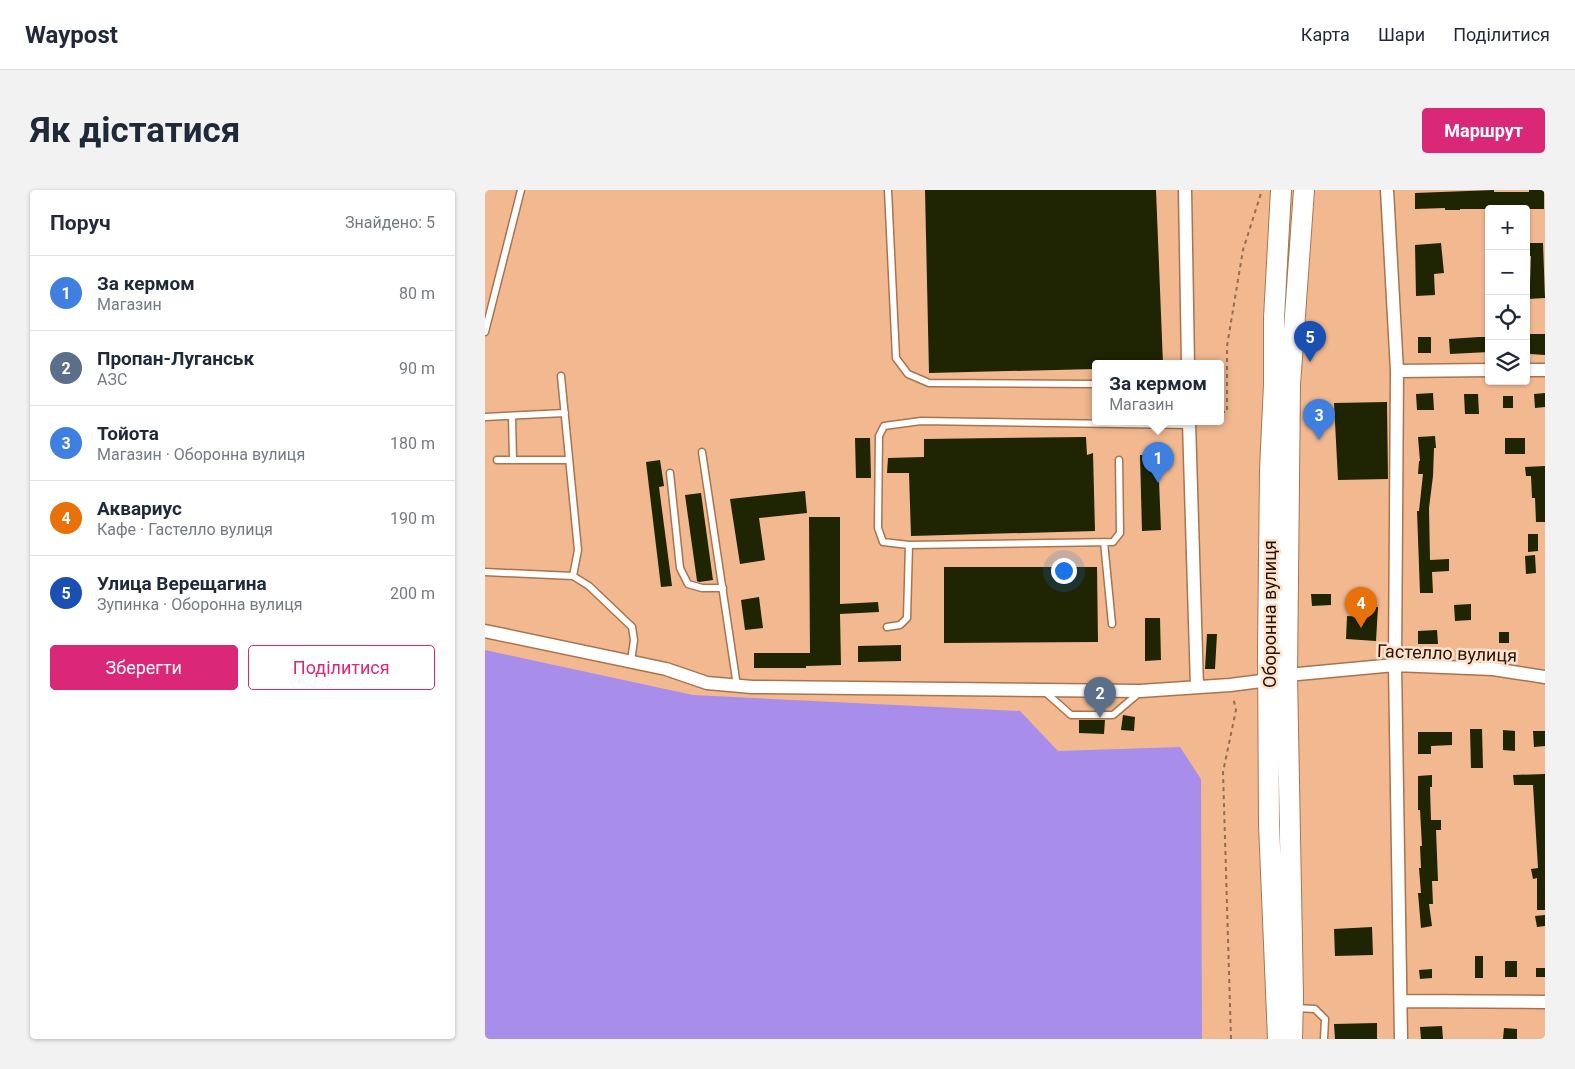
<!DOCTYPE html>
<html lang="uk">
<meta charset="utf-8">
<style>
body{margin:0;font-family:Roboto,sans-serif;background:#f2f2f3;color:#1f2937}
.controls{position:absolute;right:15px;top:15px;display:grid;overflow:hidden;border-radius:5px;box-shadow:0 1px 4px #0004}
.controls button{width:45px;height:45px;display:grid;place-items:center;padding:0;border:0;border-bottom:1px solid #e0e1e3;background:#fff;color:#1f2937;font:25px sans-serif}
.you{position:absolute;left:578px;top:380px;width:18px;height:18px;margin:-12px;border:4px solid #fff;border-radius:50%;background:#1a73e8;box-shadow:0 0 0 8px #1a73e833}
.badge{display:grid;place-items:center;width:32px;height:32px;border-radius:50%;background:#db2777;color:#fff;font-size:16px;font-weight:700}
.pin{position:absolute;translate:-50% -41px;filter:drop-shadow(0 1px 2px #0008)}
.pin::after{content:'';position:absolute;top:26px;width:18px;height:15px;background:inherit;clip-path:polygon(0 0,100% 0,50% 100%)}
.popup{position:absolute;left:607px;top:170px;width:132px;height:65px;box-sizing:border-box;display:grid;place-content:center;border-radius:5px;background:#fff;filter:drop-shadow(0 1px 4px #0005);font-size:16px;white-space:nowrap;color:#747a83}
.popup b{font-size:19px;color:#1f2937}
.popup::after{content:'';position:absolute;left:50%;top:100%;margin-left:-10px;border:10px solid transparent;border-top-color:#fff}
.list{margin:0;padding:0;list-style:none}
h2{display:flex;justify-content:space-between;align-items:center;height:65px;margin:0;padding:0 20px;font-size:21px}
h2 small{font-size:16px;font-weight:400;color:#747a83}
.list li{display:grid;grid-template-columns:32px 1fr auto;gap:15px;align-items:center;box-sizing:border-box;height:75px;padding:0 20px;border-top:1px solid #e0e1e3}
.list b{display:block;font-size:19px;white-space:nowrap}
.list p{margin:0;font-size:16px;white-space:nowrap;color:#747a83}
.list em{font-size:16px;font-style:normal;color:#747a83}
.actions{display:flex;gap:10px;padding:15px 20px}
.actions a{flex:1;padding:11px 0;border:1px solid #db2777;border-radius:5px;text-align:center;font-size:18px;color:#db2777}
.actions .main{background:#db2777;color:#fff}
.icon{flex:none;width:28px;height:28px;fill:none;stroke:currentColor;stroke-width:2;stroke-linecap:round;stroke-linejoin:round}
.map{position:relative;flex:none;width:1060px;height:849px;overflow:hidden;border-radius:5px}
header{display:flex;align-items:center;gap:30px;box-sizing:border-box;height:70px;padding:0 25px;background:#fff;border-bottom:1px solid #e0e1e3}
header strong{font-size:24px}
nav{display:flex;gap:28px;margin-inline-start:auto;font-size:18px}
.intro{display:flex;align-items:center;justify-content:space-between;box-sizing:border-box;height:120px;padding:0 30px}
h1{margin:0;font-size:35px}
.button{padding:12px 22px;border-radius:5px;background:#db2777;color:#fff;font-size:18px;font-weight:700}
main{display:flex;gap:30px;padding:0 30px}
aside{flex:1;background:#fff;border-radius:5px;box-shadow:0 1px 4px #0004}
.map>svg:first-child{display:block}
.green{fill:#a88dea}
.building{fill:#1f2403}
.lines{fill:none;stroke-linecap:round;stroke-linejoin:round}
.service-casing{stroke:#a9744d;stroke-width:9}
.minor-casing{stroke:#a9744d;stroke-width:15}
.primary-casing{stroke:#a9744d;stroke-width:22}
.path{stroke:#946c4f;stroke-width:2;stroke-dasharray:4 4;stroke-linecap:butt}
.service{stroke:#fff;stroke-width:6}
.minor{stroke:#fff;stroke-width:12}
.primary{stroke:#fff;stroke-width:20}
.labels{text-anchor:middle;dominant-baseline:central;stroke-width:5;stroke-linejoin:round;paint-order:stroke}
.street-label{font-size:18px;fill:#271304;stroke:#ffe1cc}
</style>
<header>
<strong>Waypost</strong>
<nav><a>Карта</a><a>Шари</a><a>Поділитися</a></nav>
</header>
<div class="intro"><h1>Як дістатися</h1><a class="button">Маршрут</a></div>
<main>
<aside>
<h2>Поруч<small>Знайдено: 5</small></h2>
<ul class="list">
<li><span class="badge" style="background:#3f7fe0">1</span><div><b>За кермом</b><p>Магазин</p></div><em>80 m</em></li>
<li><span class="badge" style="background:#5c6f8a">2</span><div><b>Пропан-Луганськ</b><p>АЗС</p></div><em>90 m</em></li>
<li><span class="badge" style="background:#3f7fe0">3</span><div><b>Тойота</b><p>Магазин · Оборонна вулиця</p></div><em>180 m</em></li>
<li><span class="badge" style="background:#e8710a">4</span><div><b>Аквариус</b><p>Кафе · Гастелло вулиця</p></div><em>190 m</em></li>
<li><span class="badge" style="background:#1a4fb4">5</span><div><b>Улица Верещагина</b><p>Зупинка · Оборонна вулиця</p></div><em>200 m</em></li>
</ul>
<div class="actions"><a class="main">Зберегти</a><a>Поділитися</a></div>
</aside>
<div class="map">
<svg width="1060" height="849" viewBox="0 0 1060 849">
<rect width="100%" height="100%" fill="#f2b990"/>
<path class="green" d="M 0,460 L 208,505 L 535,521 L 573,561 L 695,557 L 716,589 L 717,849 L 0,849 Z"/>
<path class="building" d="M 440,0 L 671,0 L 678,174 L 610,174 L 610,179 L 444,183 Z
M 1009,0 L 1009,2 L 1044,2 L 1044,0 L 1059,0 L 1059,19 L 1044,19 L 1044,17 L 1009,17 L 1009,19 L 975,19 L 975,20 L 960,20 L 960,18 L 930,19 L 930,3 Z
M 956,53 L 959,83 L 949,84 L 950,105 L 931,106 L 930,55 Z
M 1041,53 L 1058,53 L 1060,108 L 1043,109 L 1042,94 L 1045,94 L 1046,66 L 1041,66 Z
M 1045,144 L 1060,144 L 1060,165 L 1045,164 Z
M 933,147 L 946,147 L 946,163 L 933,163 Z
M 994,147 L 1004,147 L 1004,162 L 965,164 L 964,149 Z
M 948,203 L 949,220 L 932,220 L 931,204 Z
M 1060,203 L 1060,217 L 1050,218 L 1049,204 Z
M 979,204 L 993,204 L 994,224 L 980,224 Z
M 1018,206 L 1028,206 L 1028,218 L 1018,218 Z
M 902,212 L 903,289 L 853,290 L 849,213 Z
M 950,246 L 951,258 L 949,258 L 948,286 L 944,318 L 945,370 L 964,369 L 964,381 L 947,382 L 948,403 L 935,403 L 932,321 L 934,321 L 938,284 L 933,284 L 934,271 L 935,271 L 933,247 Z
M 601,247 L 602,265 L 608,263 L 610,341 L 426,346 L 424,283 L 402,283 L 403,268 L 439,267 L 439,249 Z
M 370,248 L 385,248 L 386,288 L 371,288 Z
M 1020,248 L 1040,248 L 1040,264 L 1020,264 Z
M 655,265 L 673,265 L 676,340 L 657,341 Z
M 175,270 L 179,296 L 174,297 L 187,396 L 176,397 L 161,272 Z
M 1060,276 L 1060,332 L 1051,332 L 1050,308 L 1047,308 L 1046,286 L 1041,286 L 1040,277 Z
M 320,301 L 322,323 L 274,328 L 280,370 L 255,374 L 245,309 Z
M 216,303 L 228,390 L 214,392 L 212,391 L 200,305 Z
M 324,327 L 355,327 L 355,414 L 393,412 L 394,422 L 355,424 L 356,475 L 321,476 L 321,478 L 269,478 L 269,463 L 325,463 Z
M 1043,344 L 1053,344 L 1053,361 L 1043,362 Z
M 1050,365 L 1051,383 L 1041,384 L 1040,366 Z
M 459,377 L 612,377 L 613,452 L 459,453 Z
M 826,404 L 846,404 L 846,415 L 827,416 Z
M 274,407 L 278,438 L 260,440 L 256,410 Z
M 986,414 L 986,430 L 970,431 L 969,415 Z
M 878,416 L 893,417 L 891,451 L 861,449 L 862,426 L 878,427 Z
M 660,428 L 675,428 L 676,470 L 660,471 Z
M 952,440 L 953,454 L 933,454 L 933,441 Z
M 1014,442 L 1024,442 L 1024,453 L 1014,453 Z
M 722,444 L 732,444 L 730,479 L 720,479 Z
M 416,455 L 416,471 L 373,472 L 373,456 Z
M 638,525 L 650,527 L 649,541 L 636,540 Z
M 594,530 L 620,530 L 619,544 L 594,543 Z
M 985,539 L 997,539 L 998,578 L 986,578 Z
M 1018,540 L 1030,541 L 1030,561 L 1018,560 Z
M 1048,541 L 1060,541 L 1060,556 L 1049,557 Z
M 933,542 L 967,542 L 967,555 L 946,556 L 946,564 L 933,564 Z
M 1060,584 L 1060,720 L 1052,720 L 1052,688 L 1048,689 L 1046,679 L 1053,678 L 1048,595 L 1029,595 L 1028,585 Z
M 947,585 L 947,597 L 945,597 L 946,630 L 956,630 L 956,640 L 951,640 L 953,691 L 947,691 L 948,714 L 944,714 L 947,736 L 936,738 L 933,703 L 936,703 L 934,678 L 936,678 L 935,656 L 937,656 L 935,620 L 933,620 L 933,586 Z
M 1060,725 L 1060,736 L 1052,737 L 1050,726 Z
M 887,737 L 888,765 L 850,766 L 849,739 Z
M 990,766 L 998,766 L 998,788 L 990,788 Z
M 1020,771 L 1032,771 L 1032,787 L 1020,787 Z
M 1051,778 L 1060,778 L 1060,787 L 1051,787 Z
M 947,779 L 947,788 L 935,789 L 934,780 Z
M 892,833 L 892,849 L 850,849 L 849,834 Z
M 957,836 L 958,849 L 936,849 L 935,837 Z
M 1019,838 L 1032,839 L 1032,849 L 1018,849 Z"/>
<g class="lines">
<defs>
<path id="service" d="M 403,0 L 411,168 L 423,184 L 444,193 L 610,194
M 0,142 L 36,0
M 76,186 L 93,360 L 88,386
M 27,226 L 28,270
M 0,227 L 80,223
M 217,262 L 252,496
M 12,270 L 84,270
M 634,270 L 635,343 L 628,352 L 424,355 L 398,352 L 393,338 L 394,246 L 399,236 L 436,231 L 704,235
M 185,283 L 195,378 L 203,394 L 217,398 L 238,398
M 619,352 L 627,434
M 0,382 L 88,386 L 104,396 L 147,437 L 149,450 L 146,471
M 402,437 L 415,435 L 422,428 L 424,355
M 559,501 L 586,525 L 628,525 L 654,503
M 810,818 L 830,819 L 840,829 L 839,849"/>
<path id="minor" d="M 700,0 L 703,174
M 902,0 L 912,181 L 910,475 L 916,849
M 1041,180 L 1060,180
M 912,181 L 1004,180
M 704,232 L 712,497
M 0,441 L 181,479 L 222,493 L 267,497 L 655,501 L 745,495 L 784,490 L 802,485 L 910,475 L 1008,479 L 1060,487
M 916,811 L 1060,812"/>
<path id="primary" d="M 793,849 L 784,634 L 783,461 L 785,280 L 789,194 L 789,128 L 796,0
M 807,849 L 808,807 L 802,485 L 805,195 L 819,0"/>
</defs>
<use href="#service" class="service-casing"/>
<use href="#minor" class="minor-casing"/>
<use href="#primary" class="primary-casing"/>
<path class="path" d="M 736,222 L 742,222 L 742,156 L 758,60 L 777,0
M 746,849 L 738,582 L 751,520 L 748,507"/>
<use href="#service" class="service"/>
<use href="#minor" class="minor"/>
<use href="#primary" class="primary"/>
</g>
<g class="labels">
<g class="street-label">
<text transform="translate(784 424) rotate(-90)">Оборонна вулиця</text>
<text transform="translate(962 463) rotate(2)">Гастелло вулиця</text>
</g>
</g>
</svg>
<div class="controls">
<button>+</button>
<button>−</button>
<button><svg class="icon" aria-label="locate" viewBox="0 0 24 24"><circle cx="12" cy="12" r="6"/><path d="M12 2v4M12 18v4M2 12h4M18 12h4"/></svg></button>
<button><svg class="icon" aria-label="layers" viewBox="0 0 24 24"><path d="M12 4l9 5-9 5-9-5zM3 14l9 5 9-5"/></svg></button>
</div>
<div class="you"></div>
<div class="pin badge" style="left:673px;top:293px;background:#3f7fe0">1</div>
<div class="popup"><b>За кермом</b>Магазин</div>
<div class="pin badge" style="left:615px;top:528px;background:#5c6f8a">2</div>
<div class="pin badge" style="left:834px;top:250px;background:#3f7fe0">3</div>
<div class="pin badge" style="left:876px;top:438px;background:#e8710a">4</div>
<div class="pin badge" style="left:825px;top:172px;background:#1a4fb4">5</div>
</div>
</main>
